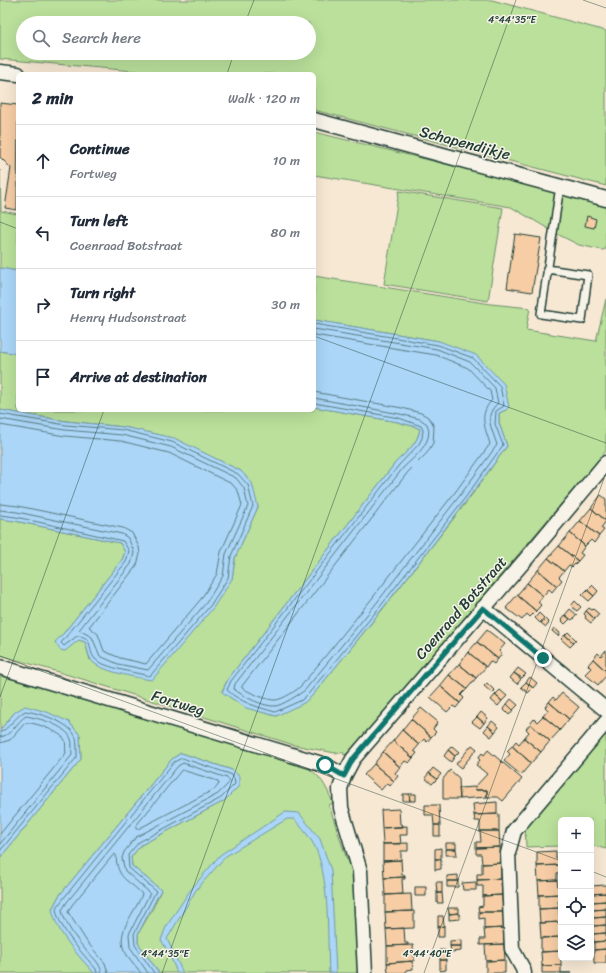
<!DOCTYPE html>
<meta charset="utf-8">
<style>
body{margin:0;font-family:Sriracha,sans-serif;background:#f2f2f3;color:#1f2937}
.controls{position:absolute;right:12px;bottom:12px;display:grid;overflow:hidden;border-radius:6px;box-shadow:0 4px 16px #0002}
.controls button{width:36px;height:36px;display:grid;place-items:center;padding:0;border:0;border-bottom:1px solid #e0e1e3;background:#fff;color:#1f2937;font:20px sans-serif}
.stop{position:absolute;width:12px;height:12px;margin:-9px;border:3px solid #0f766e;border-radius:50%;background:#fff}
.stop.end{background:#0f766e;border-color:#fff;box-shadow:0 1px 4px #0008}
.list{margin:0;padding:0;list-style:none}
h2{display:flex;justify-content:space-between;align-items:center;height:52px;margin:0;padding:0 16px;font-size:17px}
h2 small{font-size:13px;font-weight:400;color:#747a83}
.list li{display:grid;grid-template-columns:26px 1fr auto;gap:12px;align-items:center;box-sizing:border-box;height:72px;padding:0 16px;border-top:1px solid #e0e1e3}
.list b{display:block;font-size:15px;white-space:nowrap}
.list p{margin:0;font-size:13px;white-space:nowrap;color:#747a83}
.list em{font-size:13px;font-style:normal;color:#747a83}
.icon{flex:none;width:22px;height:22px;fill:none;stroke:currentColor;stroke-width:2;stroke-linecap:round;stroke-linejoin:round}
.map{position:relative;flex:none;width:606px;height:973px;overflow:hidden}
.search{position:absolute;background:#fff;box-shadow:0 4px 16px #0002;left:16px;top:16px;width:300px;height:44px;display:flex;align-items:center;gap:10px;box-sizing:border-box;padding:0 14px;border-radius:22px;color:#747a83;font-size:15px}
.panel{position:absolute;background:#fff;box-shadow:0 4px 16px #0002;left:16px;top:72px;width:300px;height:340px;border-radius:6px}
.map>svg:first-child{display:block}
.green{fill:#bae09b;stroke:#6c8e68;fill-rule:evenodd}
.water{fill:#abd6f7;stroke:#7399a9}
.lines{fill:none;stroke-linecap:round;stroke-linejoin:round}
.shore{stroke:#577a82;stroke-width:1}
.building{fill:#f6cda5;stroke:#1f3d34}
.lane-casing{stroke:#1f3d34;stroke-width:10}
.street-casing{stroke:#1f3d34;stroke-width:17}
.lane{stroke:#f7f3e8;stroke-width:7}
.street{stroke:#f7f3e8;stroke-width:14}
.route{stroke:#0f766e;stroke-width:5}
.ticks{fill:none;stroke:#1f3d34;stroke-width:1;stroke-opacity:0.45}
.labels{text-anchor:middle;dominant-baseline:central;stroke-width:3;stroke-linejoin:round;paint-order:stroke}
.street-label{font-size:15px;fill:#1f3d34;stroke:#f7f3e8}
.ticks-label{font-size:10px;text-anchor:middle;fill:#1f3d34;stroke:#f7f3e8;stroke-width:3;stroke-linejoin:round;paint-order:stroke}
</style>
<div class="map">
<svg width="606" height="973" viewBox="0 0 606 973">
<rect width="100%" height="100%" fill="#f7e8d4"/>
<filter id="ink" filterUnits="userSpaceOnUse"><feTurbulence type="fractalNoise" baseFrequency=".025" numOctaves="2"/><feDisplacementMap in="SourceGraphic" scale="8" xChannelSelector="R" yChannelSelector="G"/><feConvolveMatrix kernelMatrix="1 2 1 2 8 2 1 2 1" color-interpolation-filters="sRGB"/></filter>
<g filter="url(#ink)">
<path class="green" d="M 0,0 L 492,0 L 606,31 L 606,186 L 314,110 L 314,74 L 167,74 L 0,59 ZM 23,23 L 309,23 L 309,53 L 23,53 Z
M 314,132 L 515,181 L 606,205 L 606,249 L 602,250 L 579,245 L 559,235 L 511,207 L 314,175 Z
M 0,170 L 1,211 L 18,214 L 18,271 L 0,268 Z
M 399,191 L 503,208 L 488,301 L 384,284 Z
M 314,276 L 491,304 L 530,308 L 526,330 L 596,341 L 606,299 L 606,451 L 383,714 L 349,753 L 344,755 L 343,752 L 335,753 L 294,745 L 82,679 L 0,655 L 0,519 L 15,521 L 120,543 L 125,552 L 122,560 L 63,634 L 55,642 L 71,645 L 79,640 L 85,642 L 90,660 L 232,579 L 235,558 L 258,507 L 241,471 L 174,439 L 124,427 L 66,421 L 0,410 L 0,351 L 18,354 L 18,410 L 314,410 L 314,407 L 398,422 C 405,425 414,425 420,429 C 418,444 406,452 396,462 L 228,679 L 222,691 C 239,706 255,710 276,716 L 312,696 L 382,610 L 468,500 L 507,446 L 499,423 L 499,413 L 506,410 L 439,341 L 314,320 Z
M 0,674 L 6,674 L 302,765 C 320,773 326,786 333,803 L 329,805 L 347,860 L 351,860 L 355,877 L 360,973 L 159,973 L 138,943 L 138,934 L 153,908 L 161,890 L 132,866 L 131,857 L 141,845 L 224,801 L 239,786 L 232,770 L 181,753 L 172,759 L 59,896 L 52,909 L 75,951 L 94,973 L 0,973 L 0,858 L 81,759 L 80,735 L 69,722 L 15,712 L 0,730 Z
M 606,729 L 606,849 L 591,845 L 591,820 L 561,820 L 561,846 L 526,847 L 525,824 Z"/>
<path class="water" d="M 0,268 L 18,271 L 18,354 L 0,351 Z
M 314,320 L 439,341 L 476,355 L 504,384 L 509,407 L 506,410 L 499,413 L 499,423 L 507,446 C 445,531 379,614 312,696 L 304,703 L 276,716 L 246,708 L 222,692 L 228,679 L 396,462 C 406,452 418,444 420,429 C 414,425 405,425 398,422 L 314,407 Z
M 0,410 L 66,421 L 124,427 L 174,438 L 241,471 L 252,483 L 258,507 L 235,558 L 232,579 L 213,608 L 152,680 C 138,678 98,671 91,660 C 88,655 87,647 85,642 L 79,640 L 65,651 L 60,650 L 55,642 L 63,634 L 122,560 L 125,552 L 120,543 L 15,521 L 0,519 Z
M 25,706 L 47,712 L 69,722 L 80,735 L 81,759 L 0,858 L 0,730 L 15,712 Z
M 181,753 L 232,770 L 239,776 L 239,786 L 224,801 L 141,845 L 131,857 L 132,866 L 161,890 L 138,934 L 138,943 L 159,973 L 94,973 C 78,955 57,934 52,909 L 59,896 L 172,759 Z
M 285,812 L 299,813 L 320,839 L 331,870 L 336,973 L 329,973 C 327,935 330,883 316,849 C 311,838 302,828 294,819 L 287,819 L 226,856 L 196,890 L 167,939 L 183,973 L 177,973 L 169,953 L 161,940 L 166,927 L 189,892 L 220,855 Z"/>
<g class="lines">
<path class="shore" d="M 314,324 L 438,345 L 473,358 L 500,386 L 504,406 L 496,411 L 495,424 L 503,445 L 465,498 L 379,608 L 309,693 L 302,700 L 275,712 C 258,707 241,703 227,690 L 231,681 L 399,465 L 419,444 L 422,438 L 423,430 L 421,426 L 399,418 L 314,403
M 314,329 L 437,349 L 470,362 L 495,388 L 498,403 C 483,416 492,428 497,445 L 461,494 L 375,605 L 305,690 C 300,694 281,706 275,706 C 264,707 242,696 234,689 L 235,684 L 403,468 C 414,457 435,442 427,424 L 420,419 L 400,414 L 314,398
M 314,335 L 436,355 L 468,368 L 490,391 L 492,400 C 478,415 485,427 490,444 L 456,491 L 370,601 L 301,686 C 296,691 283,699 276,700 C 268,701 249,692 242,688 L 242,686 L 408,472 L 427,453 L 433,443 L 434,428 L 432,422 L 428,417 L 421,413 L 402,408 L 314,392
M 0,414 L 66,425 L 123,430 L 172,442 L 238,474 L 248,485 L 253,506 L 231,556 L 228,578 L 210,606 L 150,676 C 137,673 105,668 95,659 C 87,650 94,636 77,636 L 64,646 L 61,643 L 126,562 L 129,551 L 123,541 L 16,517 L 0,515
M 0,419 L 65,430 L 122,435 L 171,447 L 236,478 L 244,488 L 248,506 L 226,554 L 223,576 L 206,603 L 148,670 L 118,664 L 100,656 L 92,637 L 79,630 L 131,564 L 134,553 L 133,549 L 128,538 L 122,534 L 17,512 L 0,510
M 0,425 L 65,436 L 121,441 L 169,453 L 232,484 L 238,491 L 242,505 L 221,552 L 217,574 L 201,599 L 146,664 L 120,658 L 104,651 L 98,634 L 89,627 L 137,565 L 140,554 L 139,547 L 132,533 L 123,528 L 18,506 L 0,504
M 0,732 C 7,731 16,716 25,711 C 39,713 71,722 76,738 C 77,743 77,751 77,757 L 0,851
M 0,737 C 12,736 16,722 26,716 C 38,718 66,725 71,739 C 73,743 71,751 72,755 L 0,844
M 0,743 L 10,740 L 25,723 C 33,721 61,732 65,740 C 66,744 65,749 66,753 L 0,834
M 182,770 L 218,781 L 219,784 L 215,789 L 138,829 L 136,829 L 136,826 Z
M 97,973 L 96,969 C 83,954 59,929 56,909 L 63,899 L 174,762 L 182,758 L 230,774 L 234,778 L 235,784 L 221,798 L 139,842 L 128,855 L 129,868 L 156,891 L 134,934 L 135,945 L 154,973
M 102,973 C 101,963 90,955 84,948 C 77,940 63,921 62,910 L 67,902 L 178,766 L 183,763 L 227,778 L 230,782 L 218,794 L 136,837 L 124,852 L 122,858 L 125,871 L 150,893 L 129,934 L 130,947 L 148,973
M 108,973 L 105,963 L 87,942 L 68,912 L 72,905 L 114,854 L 116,855 C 117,880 128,879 142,894 C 136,912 116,930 124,950 C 128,958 136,966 141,973"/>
</g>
<path class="building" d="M 0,103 L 18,105 L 17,210 L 5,208 L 11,168 L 0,157 Z
M 587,216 L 596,219 L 594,228 L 585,226 Z
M 515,234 L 541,238 L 532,292 L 507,288 Z
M 601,495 L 606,499 L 606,521 L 591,508 Z
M 591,508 L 606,521 L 601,528 L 604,530 L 599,536 L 580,521 Z
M 580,521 L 599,536 L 594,543 L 591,540 L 585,546 L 570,533 Z
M 570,533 L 585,546 L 580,553 L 583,555 L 578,561 L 559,546 Z
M 559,546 L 578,561 L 572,567 L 569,565 L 564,571 L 548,558 Z
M 548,558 L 564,571 L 559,577 L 562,580 L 557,586 L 538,570 Z
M 538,570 L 557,586 L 552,592 L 549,589 L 543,596 L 527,583 Z
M 527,583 L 543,596 L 538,602 L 541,605 L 536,611 L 517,595 Z
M 592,585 L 598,591 L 594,596 L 587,590 Z
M 587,590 L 594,596 L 589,601 L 582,595 Z
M 517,595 L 536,611 L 530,617 L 527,614 L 522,620 L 506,608 Z
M 575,601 L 581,607 L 577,611 L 571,606 Z
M 589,608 L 592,610 L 593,609 L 599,614 L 595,619 L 586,611 Z
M 570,609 L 577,615 L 572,620 L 565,615 Z
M 586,611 L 595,619 L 591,623 L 585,618 L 586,616 L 584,614 Z
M 539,613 L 544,618 L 540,623 L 535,618 Z
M 565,615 L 570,619 L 565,624 L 561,620 Z
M 545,619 L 549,623 L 546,627 L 541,623 Z
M 554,628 L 560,633 L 558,636 L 552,631 Z
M 487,630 L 505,644 L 499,651 L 502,654 L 498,659 L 477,642 Z
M 568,632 L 576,640 L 574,643 L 565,635 Z
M 565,635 L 574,643 L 570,647 L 561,639 Z
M 477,642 L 498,659 L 494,664 L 490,661 L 486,667 L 468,652 Z
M 606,650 L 606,671 L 593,659 L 598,653 L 601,656 Z
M 468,652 L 486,667 L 476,678 L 459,664 Z
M 593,659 L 606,671 L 606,676 L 598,685 L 585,674 L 591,668 L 588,665 Z
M 459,664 L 476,678 L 467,689 L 449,675 Z
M 518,668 L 526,674 L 522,678 L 514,673 Z
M 514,673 L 521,679 L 517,684 L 510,678 Z
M 449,675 L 467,689 L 461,695 L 464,698 L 460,703 L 440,686 Z
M 530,677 L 537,683 L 533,688 L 526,682 Z
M 526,682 L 533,688 L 528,693 L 521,687 Z
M 487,683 L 495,691 L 492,693 L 484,686 Z
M 440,686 L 460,703 L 456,708 L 453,706 L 447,712 L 430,697 Z
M 500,690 L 507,696 L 502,701 L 495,695 Z
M 562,693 L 579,707 L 569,719 L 549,702 L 553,697 L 556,700 Z
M 495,695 L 502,701 L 498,706 L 491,700 Z
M 511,699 L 518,705 L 513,710 L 507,704 Z
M 549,702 L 569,719 L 560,730 L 543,716 L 548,710 L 545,707 Z
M 507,704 L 513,710 L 509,715 L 503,709 Z
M 421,708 L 438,722 L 433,729 L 436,732 L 431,737 L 411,719 Z
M 481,712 L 488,718 L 484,723 L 477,717 Z
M 543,716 L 560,730 L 550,741 L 530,724 L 534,719 L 537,722 Z
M 477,717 L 484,723 L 480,728 L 472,722 Z
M 411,719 L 431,737 L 427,742 L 424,739 L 419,745 L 402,730 Z
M 492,721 L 499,727 L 495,732 L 488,726 Z
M 530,724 L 550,741 L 541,752 L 524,738 L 529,732 L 526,729 Z
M 488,726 L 495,732 L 491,737 L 484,731 Z
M 402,730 L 419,745 L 414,751 L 417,753 L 413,758 L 393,741 Z
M 524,738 L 541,752 L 531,763 L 512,746 L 516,741 L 519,744 Z
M 393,741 L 413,758 L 409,763 L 405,761 L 400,767 L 383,752 Z
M 472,745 L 477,749 L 461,768 L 456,764 Z
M 452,746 L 459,752 L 455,756 L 448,750 Z
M 512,746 L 531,763 L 521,775 L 504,761 L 510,754 L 507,751 Z
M 448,750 L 455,756 L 451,762 L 444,756 Z
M 488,750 L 522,779 L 503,801 L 498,797 L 487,797 L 487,790 L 476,790 L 475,787 L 487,774 L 476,765 L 480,760 L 478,758 L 482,753 L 484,755 Z
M 383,752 L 400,767 L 395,773 L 398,776 L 394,781 L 374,764 Z
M 374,764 L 394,781 L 390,786 L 387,783 L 381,790 L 364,775 Z
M 433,768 L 441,774 L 437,779 L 429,773 Z
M 450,770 L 459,778 L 460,799 L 443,799 L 443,779 Z
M 429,773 L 437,779 L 432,784 L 425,778 Z
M 475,787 L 476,790 L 487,790 L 487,797 L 460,799 L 459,788 Z
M 403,794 L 409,794 L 410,801 L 403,801 Z
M 409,794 L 416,794 L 416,801 L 410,801 Z
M 497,802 L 497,814 L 474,815 L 473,804 Z
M 425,805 L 439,805 L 440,825 L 434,825 L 433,815 L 425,815 Z
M 399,809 L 400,824 L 403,825 L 403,827 L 382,828 L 381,810 Z
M 499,814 L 499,831 L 480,831 L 480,821 L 475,821 L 474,815 Z
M 434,825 L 440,825 L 440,836 L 434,836 Z
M 407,826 L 407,835 L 400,835 L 401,844 L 383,844 L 382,828 Z
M 480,831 L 499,831 L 500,847 L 476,848 L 476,842 L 481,842 Z
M 408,843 L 408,851 L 401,851 L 401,860 L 383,861 L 383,844 Z
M 446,843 L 456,843 L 456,849 L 446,849 Z
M 500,847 L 501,863 L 482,864 L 481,854 L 476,854 L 476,848 Z
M 441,848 L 441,859 L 435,859 L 435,849 Z
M 446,849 L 456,849 L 457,855 L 446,855 Z
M 556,851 L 556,858 L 561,858 L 561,865 L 537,866 L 537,852 Z
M 435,859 L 441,859 L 441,869 L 435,870 Z
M 401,860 L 402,875 L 405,875 L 405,877 L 384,878 L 383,861 Z
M 501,863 L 501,879 L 477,880 L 477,874 L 482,874 L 482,864 Z
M 561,865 L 561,872 L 557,873 L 557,880 L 538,881 L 537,866 Z
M 458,875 L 458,881 L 447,881 L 447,876 Z
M 405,877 L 405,879 L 402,879 L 403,894 L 385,895 L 384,878 Z
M 501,879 L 502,895 L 483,896 L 483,886 L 477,886 L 477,880 Z
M 557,880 L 558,887 L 561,887 L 561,894 L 539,895 L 538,881 Z
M 447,881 L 458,881 L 458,887 L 447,887 Z
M 436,882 L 442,882 L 442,893 L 437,893 Z
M 476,882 L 476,890 L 463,890 L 462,883 Z
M 606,885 L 606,893 L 592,894 L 591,886 Z
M 415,887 L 426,887 L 426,896 L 415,896 Z
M 437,893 L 442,893 L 443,903 L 437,903 Z
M 606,893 L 606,901 L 592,902 L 592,894 Z
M 411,894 L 412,911 L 385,912 L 385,895 Z
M 561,894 L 561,901 L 558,901 L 559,908 L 539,909 L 539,895 Z
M 502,895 L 503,912 L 479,912 L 478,907 L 483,906 L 483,896 Z
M 606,901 L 606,909 L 592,910 L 592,902 Z
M 448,908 L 459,908 L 459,913 L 449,914 Z
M 559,908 L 559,915 L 561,915 L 561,922 L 540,923 L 539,909 Z
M 606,909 L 606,917 L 593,918 L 592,910 Z
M 414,911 L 414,928 L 386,929 L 385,912 Z
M 479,912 L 503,912 L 504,928 L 484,929 L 484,918 L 479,919 Z
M 459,913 L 460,919 L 449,920 L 449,914 Z
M 438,916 L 443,916 L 444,926 L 438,927 Z
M 606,917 L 606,925 L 593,926 L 593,918 Z
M 561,922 L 560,937 L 541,938 L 540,923 Z
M 606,925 L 606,933 L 593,934 L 593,926 Z
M 444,926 L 444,937 L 438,937 L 438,927 Z
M 404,928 L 405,943 L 408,943 L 408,945 L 387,946 L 386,929 Z
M 504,928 L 504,944 L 480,945 L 480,939 L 485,939 L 484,929 Z
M 606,933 L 606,941 L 594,942 L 593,934 Z
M 560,937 L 561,951 L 541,952 L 541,938 Z
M 461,940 L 461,946 L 450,946 L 450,941 Z
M 606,941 L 606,949 L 594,950 L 594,942 Z
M 504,944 L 505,960 L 486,961 L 485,945 Z
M 413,945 L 414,961 L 387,963 L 387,946 Z
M 450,946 L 461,946 L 461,951 L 451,952 Z
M 606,949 L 606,963 L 594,963 L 594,950 Z
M 439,950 L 445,950 L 446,960 L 440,960 Z
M 561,951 L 561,958 L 569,958 L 561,958 L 561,965 L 542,966 L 541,952 Z
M 440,960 L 446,960 L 446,970 L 440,971 Z
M 505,960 L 505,973 L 486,973 L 486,961 Z
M 412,961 L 413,969 L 406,970 L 406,973 L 388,973 L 387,963 Z
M 561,965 L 561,973 L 571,973 L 542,973 L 542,966 Z"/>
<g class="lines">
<defs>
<path id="lane" d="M 547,269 L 588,275 L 582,320 L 541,314 L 560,186"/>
<path id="street" d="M 0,72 L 18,74
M 314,120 L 606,199
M 483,608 L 606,710
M 0,667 L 325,765 L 344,776
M 365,973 L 360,871 L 341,808 L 340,789 L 344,776 L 353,759 L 526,559 L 606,463
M 524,973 L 523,969 L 512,949 L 508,853 L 514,831 L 606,722"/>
</defs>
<use href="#lane" class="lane-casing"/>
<use href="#street" class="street-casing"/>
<use href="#lane" class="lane"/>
<use href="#street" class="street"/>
</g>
</g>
<g class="lines" filter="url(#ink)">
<path class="route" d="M 325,765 L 344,776 L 353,759 L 483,608 L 543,658"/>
</g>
<path class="ticks" d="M 583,0 L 606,8M 245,23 L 254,0M 227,74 L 234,53M 0,222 L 18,229M 314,336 L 606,443M 0,656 L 561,861M 0,697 L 104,410M 591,871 L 606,877M 162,973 L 516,0M 424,973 L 606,473"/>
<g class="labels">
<g class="street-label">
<text transform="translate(465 143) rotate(15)">Schapendijkje</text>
<text transform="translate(461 608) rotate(-49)">Coenraad Botstraat</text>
<text transform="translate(178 703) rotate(17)">Fortweg</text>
</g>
</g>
<g class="ticks-label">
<text x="512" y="23">4°44'35"E</text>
<text x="165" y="957">4°44'35"E</text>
<text x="427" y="957">4°44'40"E</text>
</g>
</svg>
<div class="controls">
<button>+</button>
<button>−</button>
<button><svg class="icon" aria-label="locate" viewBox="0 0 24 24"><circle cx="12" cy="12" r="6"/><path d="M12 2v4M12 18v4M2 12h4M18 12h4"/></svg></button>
<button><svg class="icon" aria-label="layers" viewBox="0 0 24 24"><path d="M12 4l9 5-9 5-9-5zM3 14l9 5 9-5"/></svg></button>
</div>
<div class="stop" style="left:325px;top:765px"></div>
<div class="stop end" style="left:543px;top:658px"></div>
<div class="search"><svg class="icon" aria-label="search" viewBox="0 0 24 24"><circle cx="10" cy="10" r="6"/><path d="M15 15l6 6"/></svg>Search here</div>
<section class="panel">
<h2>2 min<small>Walk · 120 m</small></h2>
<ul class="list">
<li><svg class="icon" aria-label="ahead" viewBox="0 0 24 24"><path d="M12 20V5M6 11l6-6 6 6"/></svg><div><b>Continue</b><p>Fortweg</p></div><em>10 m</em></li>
<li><svg class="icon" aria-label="left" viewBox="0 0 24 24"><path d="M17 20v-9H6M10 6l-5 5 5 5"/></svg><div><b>Turn left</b><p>Coenraad Botstraat</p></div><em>80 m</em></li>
<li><svg class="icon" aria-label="right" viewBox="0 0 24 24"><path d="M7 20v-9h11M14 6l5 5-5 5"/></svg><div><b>Turn right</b><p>Henry Hudsonstraat</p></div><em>30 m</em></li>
<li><svg class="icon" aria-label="arrive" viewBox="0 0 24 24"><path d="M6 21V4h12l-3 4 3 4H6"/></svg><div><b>Arrive at destination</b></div></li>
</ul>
</section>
</div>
